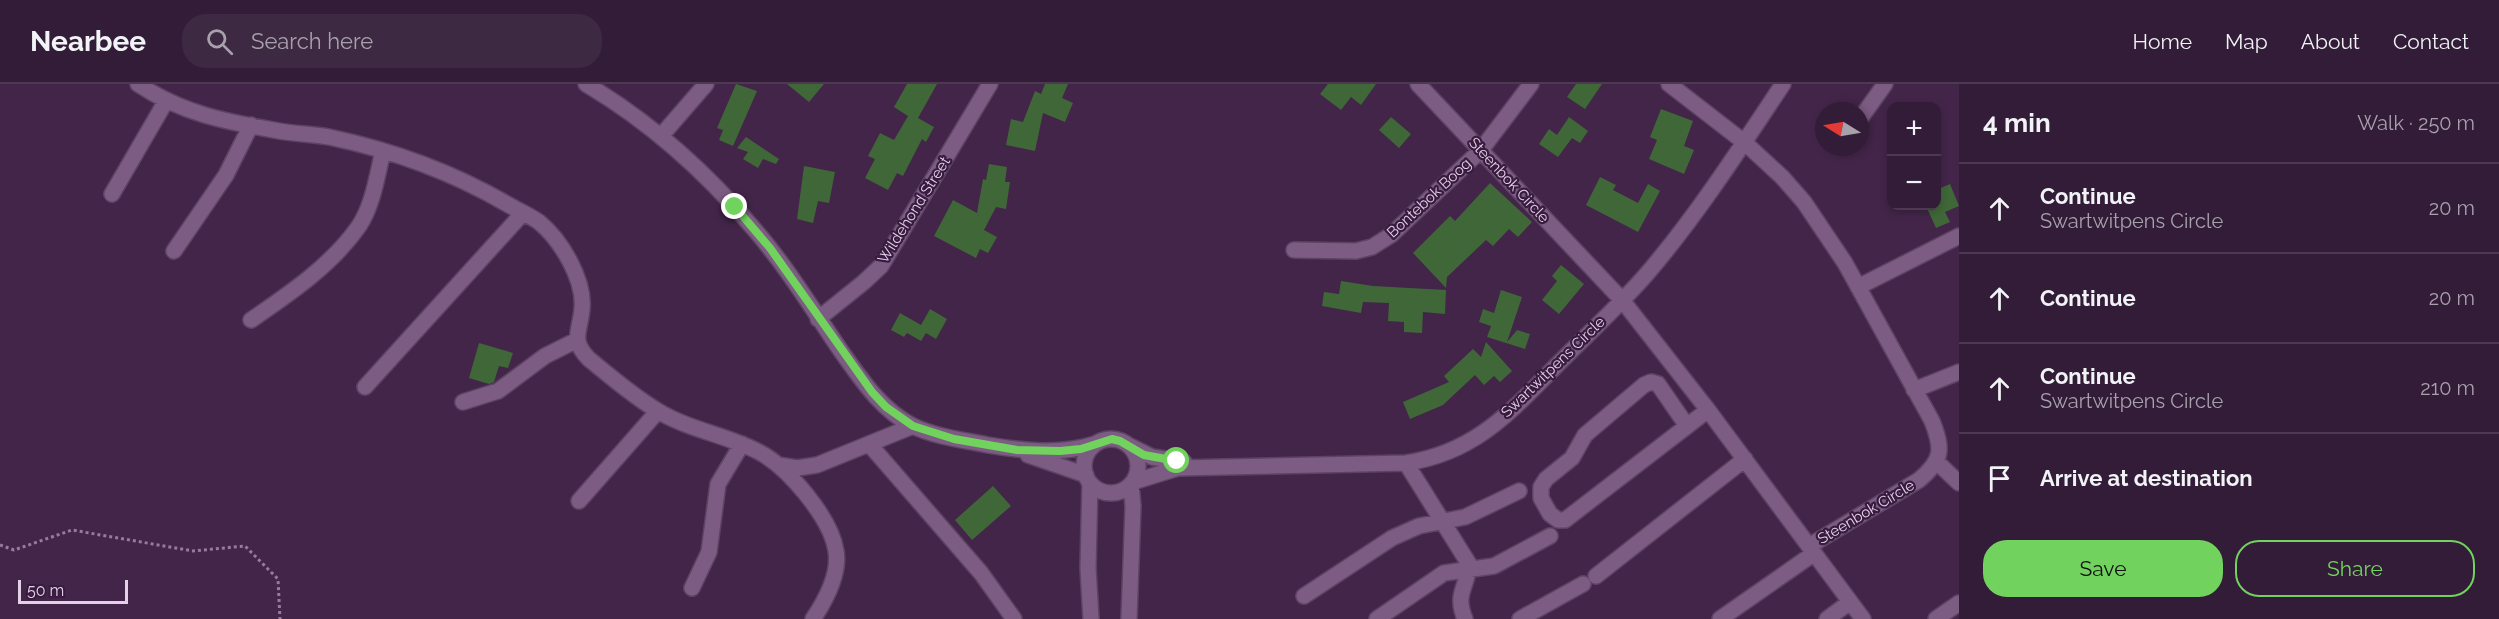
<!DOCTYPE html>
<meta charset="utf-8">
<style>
body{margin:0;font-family:Raleway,sans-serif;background:#3d2942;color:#f1f3f6}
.controls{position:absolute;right:18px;top:18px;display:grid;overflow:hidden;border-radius:12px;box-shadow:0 3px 9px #0003}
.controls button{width:54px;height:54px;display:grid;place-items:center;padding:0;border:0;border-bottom:2px solid #4d3a52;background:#321c37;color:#f1f3f6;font:30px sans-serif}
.compass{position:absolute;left:1815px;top:18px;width:54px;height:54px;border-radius:50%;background:#321c37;box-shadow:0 3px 9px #0003;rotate:281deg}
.scale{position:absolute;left:18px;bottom:15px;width:110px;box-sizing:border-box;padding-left:6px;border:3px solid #e3d1e7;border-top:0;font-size:16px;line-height:21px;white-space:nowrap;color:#e3d1e7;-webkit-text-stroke:4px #381b3f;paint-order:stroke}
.stop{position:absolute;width:18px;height:18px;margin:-14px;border:4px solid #71d35e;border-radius:50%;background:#fff}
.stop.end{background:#71d35e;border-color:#fff;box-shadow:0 2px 6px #0008}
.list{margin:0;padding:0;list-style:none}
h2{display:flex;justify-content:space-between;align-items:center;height:78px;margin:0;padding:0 24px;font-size:26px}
h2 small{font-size:20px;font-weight:400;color:#a8a1ad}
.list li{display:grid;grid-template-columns:39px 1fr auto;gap:18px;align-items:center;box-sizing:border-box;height:90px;padding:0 24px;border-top:2px solid #4d3a52}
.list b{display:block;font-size:22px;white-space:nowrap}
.list p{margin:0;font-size:20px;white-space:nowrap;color:#a8a1ad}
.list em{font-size:20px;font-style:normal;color:#a8a1ad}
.actions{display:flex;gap:12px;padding:18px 24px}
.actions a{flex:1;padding:14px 0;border:2px solid #71d35e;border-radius:24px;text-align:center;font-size:21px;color:#71d35e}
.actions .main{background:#71d35e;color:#111}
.icon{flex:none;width:33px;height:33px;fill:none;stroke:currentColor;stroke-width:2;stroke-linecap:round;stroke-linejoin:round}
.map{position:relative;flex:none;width:1959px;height:535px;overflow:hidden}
header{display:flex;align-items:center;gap:36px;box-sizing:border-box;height:84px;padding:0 30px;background:#321c37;border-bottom:2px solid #4d3a52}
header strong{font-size:28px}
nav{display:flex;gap:33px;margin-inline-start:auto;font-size:21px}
.search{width:420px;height:54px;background:#3d2942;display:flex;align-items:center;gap:15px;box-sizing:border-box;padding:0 21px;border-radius:24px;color:#a8a1ad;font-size:22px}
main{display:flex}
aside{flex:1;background:#321c37}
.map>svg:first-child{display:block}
.building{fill:#3f6738}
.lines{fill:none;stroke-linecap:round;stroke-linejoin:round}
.minor-casing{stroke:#5d4363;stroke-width:18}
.path{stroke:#957d9a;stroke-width:3;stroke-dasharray:3 3;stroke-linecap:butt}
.minor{stroke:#7d5c84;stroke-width:15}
.route{stroke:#71d35e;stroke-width:8}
.labels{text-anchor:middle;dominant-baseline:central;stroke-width:4.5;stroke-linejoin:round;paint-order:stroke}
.street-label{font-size:15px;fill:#e3d1e7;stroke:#381b3f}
</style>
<header>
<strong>Nearbee</strong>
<div class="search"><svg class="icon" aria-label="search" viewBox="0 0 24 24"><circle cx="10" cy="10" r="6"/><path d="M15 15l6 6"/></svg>Search here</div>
<nav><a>Home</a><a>Map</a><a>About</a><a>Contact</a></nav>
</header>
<main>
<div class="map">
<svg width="1959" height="535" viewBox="0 0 1959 535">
<rect width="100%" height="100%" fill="#432549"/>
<path class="building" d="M 736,0 L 757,7 L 733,62 L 719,56 L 723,46 L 717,44 Z
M 787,0 L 824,0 L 809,18 Z
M 907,0 L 937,0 L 918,34 L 934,43 L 926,58 L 922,55 L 903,92 L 897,89 L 888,106 L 865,94 L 875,75 L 868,72 L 880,49 L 894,56 L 908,32 L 894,23 Z
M 1045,0 L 1068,0 L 1062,14 L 1073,19 L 1065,38 L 1043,29 L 1035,67 L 1006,61 L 1011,35 L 1023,38 L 1035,7 L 1041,10 Z
M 1328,0 L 1376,0 L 1361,21 L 1351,13 L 1341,26 L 1320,10 Z
M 1576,0 L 1602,0 L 1585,25 L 1567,13 Z
M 1661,25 L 1693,37 L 1684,62 L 1694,66 L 1684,90 L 1649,75 L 1657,56 L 1650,53 Z
M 1391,33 L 1411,50 L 1399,64 L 1379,46 Z
M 1569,33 L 1588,47 L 1580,59 L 1572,54 L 1558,73 L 1539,60 L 1549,45 L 1557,51 Z
M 746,53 L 779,75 L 776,80 L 763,75 L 758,84 L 743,75 L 748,68 L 737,64 Z
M 989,80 L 1007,83 L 1005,98 L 1010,98 L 1006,125 L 996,123 L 984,146 L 997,153 L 988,169 L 980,165 L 976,174 L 934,152 L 953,116 L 977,129 L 983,95 L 986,96 Z
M 804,82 L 835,88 L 829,119 L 818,117 L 813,139 L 797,135 Z
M 1600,93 L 1616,101 L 1613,106 L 1638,119 L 1648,100 L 1660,107 L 1638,148 L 1586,121 Z
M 1490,99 L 1532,138 L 1518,153 L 1509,145 L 1493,162 L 1486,156 L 1447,193 L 1446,204 L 1413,169 L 1450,132 L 1455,137 Z
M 1950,100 L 1959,122 L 1945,128 L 1950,138 L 1936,144 L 1926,122 L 1936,122 L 1936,106 Z
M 1561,181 L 1584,200 L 1559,230 L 1542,216 L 1557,197 L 1552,192 Z
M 1341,197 L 1373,202 L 1446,206 L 1445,230 L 1423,228 L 1422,249 L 1404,248 L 1404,238 L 1388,237 L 1389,219 L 1363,218 L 1361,229 L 1322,222 L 1324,208 L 1339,210 Z
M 1501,206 L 1522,213 L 1507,258 L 1517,246 L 1530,250 L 1525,265 L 1487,253 L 1491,242 L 1479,238 L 1483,225 L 1494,229 Z
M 930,225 L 947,235 L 936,255 L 926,249 L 921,257 L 907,249 L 904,253 L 891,246 L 900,229 L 921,241 Z
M 1486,258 L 1512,287 L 1500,298 L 1494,292 L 1484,301 L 1475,291 L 1443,321 L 1410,335 L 1403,318 L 1449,298 L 1444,292 L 1473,265 L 1481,273 Z
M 479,259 L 513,269 L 508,284 L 499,282 L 494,298 L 489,300 L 469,294 Z
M 993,402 L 1011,422 L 972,456 L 955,436 Z"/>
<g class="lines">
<defs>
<path id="minor" d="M 138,0 C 183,30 227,38 279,47 C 295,50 312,50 329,53 C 391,66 452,88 507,120 C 517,126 529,131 539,138 C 561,156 585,196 582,225 C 580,248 570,256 589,275 C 611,293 634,313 658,327 C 689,346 727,351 759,368 C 788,383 831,434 836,467 C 840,490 825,517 813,535
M 586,0 C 650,38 706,88 754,145 C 787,183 813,226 841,267 C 861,295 881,326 913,342 C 936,353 963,356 988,361 C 1023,367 1060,371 1095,360
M 1418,0 L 1622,216 L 1708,326 L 1863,535
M 1669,0 L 1744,58 L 1782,93 L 1804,118 L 1845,179 L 1932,337 C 1943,365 1943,376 1919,396 L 1809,462
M 1860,35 L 1885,0
M 661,52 L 706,0
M 112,110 L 166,17
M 1294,166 L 1356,167 L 1372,163 L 1391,151 L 1481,66 L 1531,0
M 174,167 L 226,91 L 251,41
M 1858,203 L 1959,152
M 818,235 L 864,198 L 881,182 L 990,0
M 251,236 C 289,210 332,181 359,142 C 373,121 377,92 383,67
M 365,303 L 523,129
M 1914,306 L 1959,288
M 463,318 L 498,307 L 545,272 L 577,256
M 1687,342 L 1658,300 L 1651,298 L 1644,301 L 1585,351 L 1572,374 L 1546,395 L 1541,403 L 1541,414 L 1550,430 L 1558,436 L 1565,436 L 1708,326
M1084 382a27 27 0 1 1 54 0a27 27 0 1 1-54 0Z
M 870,361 L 981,489 L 1014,535
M 1130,362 L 1152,373 L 1184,378
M 1028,371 L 1086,391
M 1937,378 L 1959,399
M 1406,379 L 1469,480 C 1468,503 1454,509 1465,535
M 778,381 L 797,384 L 817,381 L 913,342
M 1133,398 L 1178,384 L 1406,379 C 1480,368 1515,322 1565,273 C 1594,244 1625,216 1651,185 C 1699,128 1741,63 1783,0
M 1090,399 L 1088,484 L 1091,535
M 579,417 L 658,327
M 1596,492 L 1745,375
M 692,504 L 709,468 L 718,400 L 742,360
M 1304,512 L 1392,454 L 1419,442 L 1465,433 L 1519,407
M 1129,535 L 1133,422 L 1131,400
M 1377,535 L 1444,489 L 1494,482 L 1550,452
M 1520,535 L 1583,500
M 1720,535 L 1813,470
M 1827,535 L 1850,518
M 1936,535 L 1959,519"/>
</defs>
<use href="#minor" class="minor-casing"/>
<path class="path" d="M 0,461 L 14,466 L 72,446 L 193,467 L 245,462 L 278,495 L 280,535"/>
<use href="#minor" class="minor"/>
</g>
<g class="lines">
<path class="route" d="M 735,123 L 770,164 L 872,308 L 886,323 L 913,342 L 954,355 L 1017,366 L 1060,367 L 1081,365 L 1112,355 L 1120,357 L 1144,371 L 1177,377"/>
</g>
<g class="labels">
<g class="street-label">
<text transform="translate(1509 96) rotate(47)">Steenbok Circle</text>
<text transform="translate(1429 114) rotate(-43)">Bontebok Boog</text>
<text transform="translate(914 126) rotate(-58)">Wildehond Street</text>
<text transform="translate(1553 283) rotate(-44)">Swartwitpens Circle</text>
<text transform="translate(1866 428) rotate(-31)">Steenbok Circle</text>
</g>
</g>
</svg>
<div class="controls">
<button>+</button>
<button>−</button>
</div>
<svg class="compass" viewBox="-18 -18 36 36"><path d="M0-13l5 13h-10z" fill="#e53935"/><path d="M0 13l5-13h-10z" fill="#a8a1ad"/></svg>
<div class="scale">50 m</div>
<div class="stop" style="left:1177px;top:377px"></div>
<div class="stop end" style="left:735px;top:123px"></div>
</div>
<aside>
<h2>4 min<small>Walk · 250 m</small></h2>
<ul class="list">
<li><svg class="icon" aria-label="ahead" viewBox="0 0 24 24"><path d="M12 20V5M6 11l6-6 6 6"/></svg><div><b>Continue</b><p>Swartwitpens Circle</p></div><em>20 m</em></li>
<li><svg class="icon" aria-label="ahead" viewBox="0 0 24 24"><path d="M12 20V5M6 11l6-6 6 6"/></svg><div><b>Continue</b></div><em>20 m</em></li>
<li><svg class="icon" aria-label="ahead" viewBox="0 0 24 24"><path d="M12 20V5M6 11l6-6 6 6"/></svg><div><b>Continue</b><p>Swartwitpens Circle</p></div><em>210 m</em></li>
<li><svg class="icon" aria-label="arrive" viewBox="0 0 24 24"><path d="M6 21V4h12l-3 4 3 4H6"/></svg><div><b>Arrive at destination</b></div></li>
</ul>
<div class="actions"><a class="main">Save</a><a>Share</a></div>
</aside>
</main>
